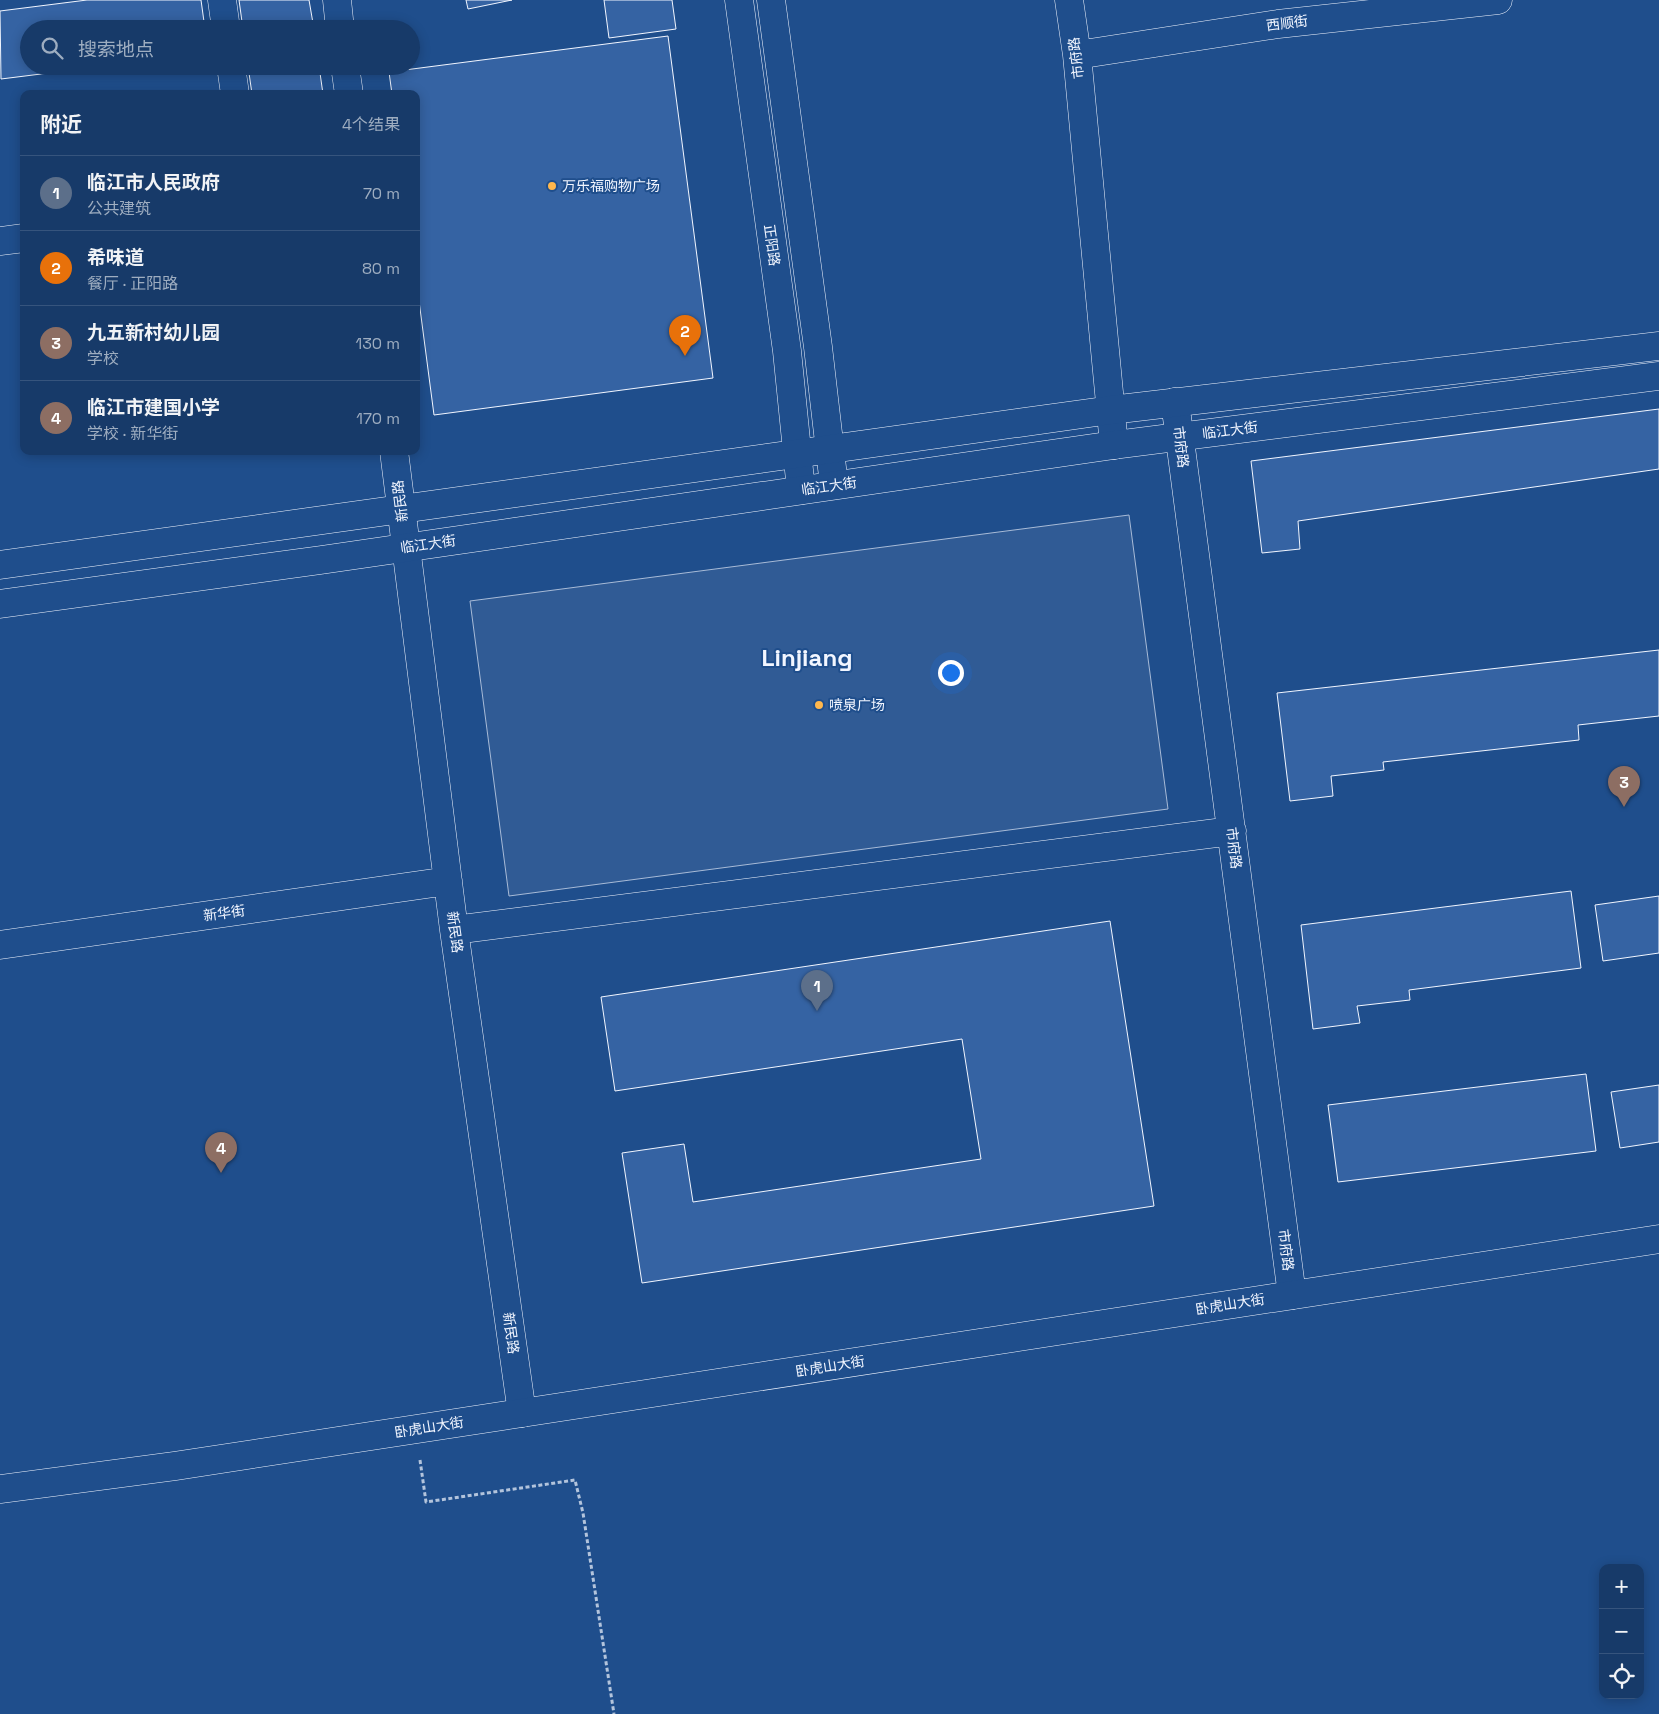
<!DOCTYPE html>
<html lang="zh">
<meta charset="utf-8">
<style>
body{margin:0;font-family:"Space Grotesk","Noto Sans SC",sans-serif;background:#20416f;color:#f1f3f6}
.controls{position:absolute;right:15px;bottom:15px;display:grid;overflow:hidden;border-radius:10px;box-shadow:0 2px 12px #0003}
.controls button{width:45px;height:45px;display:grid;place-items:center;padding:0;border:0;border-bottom:1px solid #36547d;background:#173a69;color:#f1f3f6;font:25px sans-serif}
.you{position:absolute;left:950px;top:672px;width:18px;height:18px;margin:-12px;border:4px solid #fff;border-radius:50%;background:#1a73e8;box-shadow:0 0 0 8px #1a73e833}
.badge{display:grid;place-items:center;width:32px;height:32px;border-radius:50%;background:#95b2f1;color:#fff;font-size:16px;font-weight:700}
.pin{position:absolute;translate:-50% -41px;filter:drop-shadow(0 1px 2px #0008)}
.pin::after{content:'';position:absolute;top:26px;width:18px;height:15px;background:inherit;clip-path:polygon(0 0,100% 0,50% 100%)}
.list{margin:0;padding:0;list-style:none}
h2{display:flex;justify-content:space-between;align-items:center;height:65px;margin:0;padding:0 20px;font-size:21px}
h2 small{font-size:16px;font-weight:400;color:#9eadc0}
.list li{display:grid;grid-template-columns:32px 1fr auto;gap:15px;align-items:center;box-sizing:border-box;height:75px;padding:0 20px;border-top:1px solid #36547d}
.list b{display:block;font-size:19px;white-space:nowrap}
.list p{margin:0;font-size:16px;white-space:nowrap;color:#9eadc0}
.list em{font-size:16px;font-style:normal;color:#9eadc0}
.icon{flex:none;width:28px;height:28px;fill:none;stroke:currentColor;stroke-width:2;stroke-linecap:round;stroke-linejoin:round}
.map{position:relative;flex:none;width:1659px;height:1714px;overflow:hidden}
.search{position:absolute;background:#173a69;box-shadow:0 2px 12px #0003;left:20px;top:20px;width:400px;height:55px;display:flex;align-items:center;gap:12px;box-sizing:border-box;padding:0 18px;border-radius:28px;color:#9eadc0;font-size:19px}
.panel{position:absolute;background:#173a69;box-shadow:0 2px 12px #0003;left:20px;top:90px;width:400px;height:365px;border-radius:10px}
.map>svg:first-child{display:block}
.built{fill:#305b95;stroke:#a8bbd7}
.building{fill:#3563a3;stroke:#f2f6ff}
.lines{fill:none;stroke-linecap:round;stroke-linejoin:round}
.minor-casing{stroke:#f2f6ff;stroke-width:29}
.secondary-casing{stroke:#f2f6ff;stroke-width:29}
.primary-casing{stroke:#f2f6ff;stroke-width:29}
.trunk-casing{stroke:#f2f6ff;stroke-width:29}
.path{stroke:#b3c4dc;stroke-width:3;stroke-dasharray:4 2.5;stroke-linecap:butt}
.minor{stroke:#1f4e8c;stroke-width:28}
.secondary{stroke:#1f4e8c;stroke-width:28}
.primary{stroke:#1f4e8c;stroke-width:28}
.trunk{stroke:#1f4e8c;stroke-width:28}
.poi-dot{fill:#ffb74d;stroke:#1f4e8c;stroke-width:2}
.labels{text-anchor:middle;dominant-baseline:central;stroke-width:4;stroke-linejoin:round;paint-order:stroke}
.street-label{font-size:14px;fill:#f2f6ff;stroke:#1f4e8c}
.poi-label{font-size:14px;fill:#f2f6ff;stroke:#1f4e8c;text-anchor:start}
.town-label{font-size:24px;font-weight:bold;fill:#f2f6ff;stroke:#1f4e8c}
</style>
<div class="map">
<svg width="1659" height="1714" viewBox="0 0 1659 1714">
<rect width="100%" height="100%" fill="#1f4e8c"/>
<path class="built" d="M 1129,515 L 1168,809 L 509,896 L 470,601 Z"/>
<path class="building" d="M 87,0 L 201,0 L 205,29 L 29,29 L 29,66 L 105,66 L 1,79 L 0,11 Z
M 239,0 L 309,0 L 314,29 L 243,29 Z
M 466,0 L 512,0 L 468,9 Z
M 604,0 L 672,0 L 676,29 L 609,38 Z
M 668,36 L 713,378 L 434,415 L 416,278 L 416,94 L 392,94 L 389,72 Z
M 248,66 L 319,66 L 323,94 L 252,94 Z
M 1659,409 L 1659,469 L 1298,521 L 1300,549 L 1262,553 L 1251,461 Z
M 1659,650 L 1659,716 L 1578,725 L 1579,740 L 1383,762 L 1384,770 L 1331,776 L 1333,796 L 1290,801 L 1277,693 Z
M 1571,891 L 1581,968 L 1409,990 L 1410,1000 L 1357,1006 L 1360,1023 L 1313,1029 L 1301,925 Z
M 1659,896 L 1659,953 L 1603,961 L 1595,905 Z
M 1110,921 L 1154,1206 L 642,1283 L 622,1153 L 684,1144 L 693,1202 L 981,1159 L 962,1039 L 615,1091 L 601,997 Z
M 1586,1074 L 1596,1151 L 1338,1182 L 1328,1105 Z
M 1659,1085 L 1659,1142 L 1620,1148 L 1611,1092 Z"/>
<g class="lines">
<defs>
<path id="minor" d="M 222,0 L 226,29
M 337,0 L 340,29
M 1069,0 L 1077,55 L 1114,445
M 1077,55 L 1278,24 L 1498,0
M 231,66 L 235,94
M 345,66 L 349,94
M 0,241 L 24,238
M 1175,402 L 1292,1295
M 394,451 L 454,930 L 522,1413
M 454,930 L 1232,831
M 0,945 L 448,881"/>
<path id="secondary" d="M 739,0 L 787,351 L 801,490
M 771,0 L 818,347 L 834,485"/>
<path id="primary" d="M 0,565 L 1111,410 L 1659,346
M 0,604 L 321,560 L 1114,445 L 1659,376"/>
<path id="trunk" d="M 0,1489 L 175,1466 L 1659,1239"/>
</defs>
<use href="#minor" class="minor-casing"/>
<use href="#secondary" class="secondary-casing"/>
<use href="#primary" class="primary-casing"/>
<use href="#trunk" class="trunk-casing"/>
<path class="path" d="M 420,1460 L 426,1502 L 575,1480 L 583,1513 L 614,1714"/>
<use href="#minor" class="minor"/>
<use href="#secondary" class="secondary"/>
<use href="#primary" class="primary"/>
<use href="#trunk" class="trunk"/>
</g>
<g class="poi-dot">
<circle cx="552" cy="186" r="5"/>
<circle cx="819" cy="705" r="5"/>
</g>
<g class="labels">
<g class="street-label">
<text transform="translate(1287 23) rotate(-7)">西顺街</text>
<text transform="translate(1076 58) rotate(-97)">市府路</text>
<text transform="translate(772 245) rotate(82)">正阳路</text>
<text transform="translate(1230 430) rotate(-7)">临江大街</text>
<text transform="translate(1181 447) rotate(83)">市府路</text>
<text transform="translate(829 486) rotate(-8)">临江大街</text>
<text transform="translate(400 501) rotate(-97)">新民路</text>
<text transform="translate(428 544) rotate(-8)">临江大街</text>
<text transform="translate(1234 848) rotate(83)">市府路</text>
<text transform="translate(224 913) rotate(-8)">新华街</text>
<text transform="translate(455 932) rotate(82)">新民路</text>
<text transform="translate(1286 1250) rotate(83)">市府路</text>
<text transform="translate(1230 1304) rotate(-9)">卧虎山大街</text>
<text transform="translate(511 1333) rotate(82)">新民路</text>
<text transform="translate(830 1366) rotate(-9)">卧虎山大街</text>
<text transform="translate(429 1427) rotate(-9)">卧虎山大街</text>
</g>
<g class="poi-label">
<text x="562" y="186">万乐福购物广场</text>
<text x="829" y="705">喷泉广场</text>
</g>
<g class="town-label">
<text x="807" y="657">Linjiang</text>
</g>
</g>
</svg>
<div class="controls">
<button>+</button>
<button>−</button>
<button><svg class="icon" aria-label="locate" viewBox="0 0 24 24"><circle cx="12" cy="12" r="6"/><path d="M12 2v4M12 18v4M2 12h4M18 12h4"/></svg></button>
</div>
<div class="you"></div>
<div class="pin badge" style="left:817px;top:1011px;background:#5c6f8a">1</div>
<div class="pin badge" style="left:685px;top:356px;background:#e8710a">2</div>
<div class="pin badge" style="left:1624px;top:807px;background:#8d6e63">3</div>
<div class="pin badge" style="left:221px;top:1173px;background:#8d6e63">4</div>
<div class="search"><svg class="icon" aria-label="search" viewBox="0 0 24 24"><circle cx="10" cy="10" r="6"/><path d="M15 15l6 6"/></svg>搜索地点</div>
<section class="panel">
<h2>附近<small>4个结果</small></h2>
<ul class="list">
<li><span class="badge" style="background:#5c6f8a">1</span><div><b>临江市人民政府</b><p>公共建筑</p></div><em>70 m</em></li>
<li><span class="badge" style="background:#e8710a">2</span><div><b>希味道</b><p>餐厅 · 正阳路</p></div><em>80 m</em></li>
<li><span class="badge" style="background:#8d6e63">3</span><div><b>九五新村幼儿园</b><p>学校</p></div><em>130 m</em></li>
<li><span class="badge" style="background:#8d6e63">4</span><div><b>临江市建国小学</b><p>学校 · 新华街</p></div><em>170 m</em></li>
</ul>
</section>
</div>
